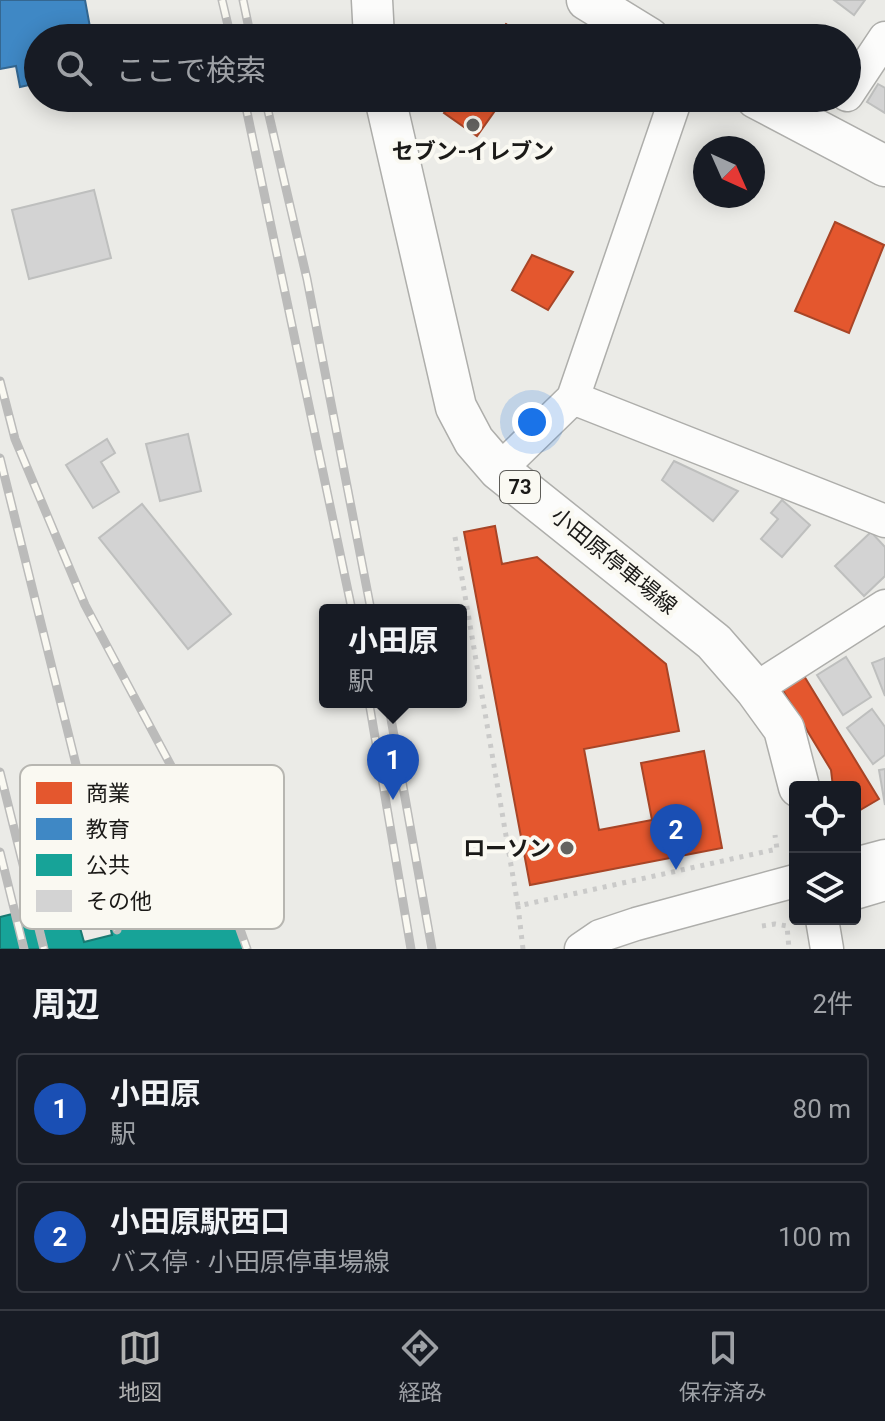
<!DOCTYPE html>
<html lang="ja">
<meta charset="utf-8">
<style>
body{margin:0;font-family:Roboto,"Noto Sans JP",sans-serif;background:#242831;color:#f1f3f6}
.controls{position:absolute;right:24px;bottom:24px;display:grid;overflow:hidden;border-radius:8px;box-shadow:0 4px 20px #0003}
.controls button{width:72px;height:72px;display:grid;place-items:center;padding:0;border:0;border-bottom:2px solid #363941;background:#171b24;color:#f1f3f6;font:40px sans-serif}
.compass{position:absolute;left:693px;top:136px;width:72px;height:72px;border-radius:50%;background:#171b24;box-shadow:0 4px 20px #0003;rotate:135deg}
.you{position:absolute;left:532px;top:422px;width:28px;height:28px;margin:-20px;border:6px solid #fff;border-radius:50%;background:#1a73e8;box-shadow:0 0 0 12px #1a73e833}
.badge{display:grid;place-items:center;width:52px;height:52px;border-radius:50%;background:#b2b2b2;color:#fff;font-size:26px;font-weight:700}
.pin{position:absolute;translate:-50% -66px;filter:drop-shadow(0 2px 4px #0008)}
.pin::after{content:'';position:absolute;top:42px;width:28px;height:24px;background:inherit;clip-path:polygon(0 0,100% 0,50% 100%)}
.popup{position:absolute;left:319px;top:604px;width:148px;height:104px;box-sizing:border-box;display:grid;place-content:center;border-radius:8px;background:#171b24;filter:drop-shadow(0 2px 6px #0005);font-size:26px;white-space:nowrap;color:#9ea1a6}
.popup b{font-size:30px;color:#f1f3f6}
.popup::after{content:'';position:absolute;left:50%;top:100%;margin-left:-16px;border:16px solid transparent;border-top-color:#171b24}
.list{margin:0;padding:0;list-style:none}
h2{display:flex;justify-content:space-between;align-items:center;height:104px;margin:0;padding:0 32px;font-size:34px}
h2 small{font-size:26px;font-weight:400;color:#9ea1a6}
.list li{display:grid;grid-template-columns:52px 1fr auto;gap:24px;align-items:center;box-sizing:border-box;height:112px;margin:0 16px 16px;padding:0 16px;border:2px solid #363941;border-radius:8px}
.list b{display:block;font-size:30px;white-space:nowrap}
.list p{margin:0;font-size:26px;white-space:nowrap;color:#9ea1a6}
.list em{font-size:26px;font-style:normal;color:#9ea1a6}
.icon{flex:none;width:44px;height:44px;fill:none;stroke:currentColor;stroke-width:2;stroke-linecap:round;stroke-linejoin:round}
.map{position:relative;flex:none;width:885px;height:949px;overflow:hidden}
.search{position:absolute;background:#171b24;box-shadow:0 4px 20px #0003;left:24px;right:24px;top:24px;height:88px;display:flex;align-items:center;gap:20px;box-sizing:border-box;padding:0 28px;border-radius:44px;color:#9ea1a6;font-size:30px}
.sheet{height:360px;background:#171b24}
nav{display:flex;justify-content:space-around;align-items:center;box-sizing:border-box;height:112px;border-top:2px solid #363941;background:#171b24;font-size:22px;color:#9ea1a6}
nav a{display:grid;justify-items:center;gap:4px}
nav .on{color:#b2b2b2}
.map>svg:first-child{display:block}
.shops{fill:#e4572e;stroke:#a84527;stroke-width:2}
.schools{fill:#3f88c5;stroke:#346791;stroke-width:2}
.public{fill:#17a398;stroke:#187a72;stroke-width:2}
.building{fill:#d3d3d3;stroke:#bebfbe;stroke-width:2}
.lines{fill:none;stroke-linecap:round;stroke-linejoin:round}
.minor-casing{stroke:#aeaeab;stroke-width:35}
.major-casing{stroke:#aeaeab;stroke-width:43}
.path{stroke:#cacac9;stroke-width:5;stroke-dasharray:4 6;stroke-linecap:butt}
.minor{stroke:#fcfcfb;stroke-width:32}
.major{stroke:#fcfcfb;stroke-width:40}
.rail-casing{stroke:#bbbbba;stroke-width:9}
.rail{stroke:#faf9f2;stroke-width:6;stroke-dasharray:18;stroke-linecap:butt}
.poi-dot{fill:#646360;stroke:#faf9f2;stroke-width:3}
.labels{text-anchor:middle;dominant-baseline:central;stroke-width:8;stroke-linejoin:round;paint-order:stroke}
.shield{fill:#faf9f2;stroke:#5e5d59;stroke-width:2}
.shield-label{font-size:20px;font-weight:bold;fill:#1b1a18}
.poi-label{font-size:22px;font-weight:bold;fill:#1b1a18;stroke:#faf9f2}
.street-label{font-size:22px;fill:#1b1a18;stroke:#faf9f2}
.key{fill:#faf9f2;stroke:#b7b6b1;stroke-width:2}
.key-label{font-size:22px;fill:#1b1a18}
</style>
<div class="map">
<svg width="885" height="949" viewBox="0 0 885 949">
<rect width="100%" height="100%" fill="#ebebe7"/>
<path class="shops" d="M 506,24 L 527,38 L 496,38 Z
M 455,98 L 504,98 L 477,136 L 444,113 Z
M 835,222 L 884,245 L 849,333 L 795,311 Z
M 532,255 L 573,272 L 548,310 L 512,290 Z
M 495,526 L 502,564 L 537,557 L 666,664 L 679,731 L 584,749 L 599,830 L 652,820 L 641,763 L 704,751 L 722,848 L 530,885 L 464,532 Z
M 798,666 L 879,799 L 855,813 L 855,787 L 833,787 L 831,770 L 776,679 Z"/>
<path class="schools" d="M 0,0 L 85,0 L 92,38 L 38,38 L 38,83 L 20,87 L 16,66 L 0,69 Z"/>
<path class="public" d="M 227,895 L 246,949 L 0,949 L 0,917 L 72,899 L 84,942 L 112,935 L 110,925 Z"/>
<path class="building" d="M 834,0 L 865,0 L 854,15 Z
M 878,84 L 885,88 L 885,113 L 867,102 Z
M 94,190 L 111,258 L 29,279 L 12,210 Z
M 188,434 L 201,491 L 160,501 L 146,444 Z
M 107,439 L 115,453 L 101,462 L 119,492 L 93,508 L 66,465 Z
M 674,461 L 738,491 L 713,521 L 662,480 Z
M 782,500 L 810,525 L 782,557 L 761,539 L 778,519 L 771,513 Z
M 142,504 L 231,614 L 188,649 L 99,538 Z
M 871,532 L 885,547 L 885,576 L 864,596 L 835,566 Z
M 846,657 L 871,697 L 843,715 L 817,675 Z
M 885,658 L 885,696 L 872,663 Z
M 872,709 L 885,727 L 885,755 L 873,764 L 847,728 Z
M 885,769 L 885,805 L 879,770 Z"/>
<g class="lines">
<defs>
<path id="minor" d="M 847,95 L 885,38
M 573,398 L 885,521
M 499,470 L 573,398 L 676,98
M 755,689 L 885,606
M 855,864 L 885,856
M 855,893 L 885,884
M 822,919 L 827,949
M 581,949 L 600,936 L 636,924 L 795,881"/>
<path id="major" d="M 372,0 L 374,38
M 587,0 L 649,38
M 385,98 L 456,407 L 474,441 L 499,470 L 714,642 L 755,689 L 784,729 L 799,787
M 756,98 L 885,166"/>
</defs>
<use href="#minor" class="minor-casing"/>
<use href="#major" class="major-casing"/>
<path class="path" d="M 455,537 L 518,906
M 762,926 L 775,924 L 787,926 L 789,949
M 523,949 L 518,906 L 777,849 L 775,835"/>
<use href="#minor" class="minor"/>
<use href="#major" class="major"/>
<defs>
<path id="rail" d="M 222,0 L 231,38
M 243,0 L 251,38
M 244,98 L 352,610
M 265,98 L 307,279 L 371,610
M 0,381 L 15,439 L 85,605 L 177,777 L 219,870 L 247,949
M 0,458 L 117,930
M 369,702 L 411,949
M 388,702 L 432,949
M 0,772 L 44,949
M 0,852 L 24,949"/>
</defs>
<use href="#rail" class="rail-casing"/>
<use href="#rail" class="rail"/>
</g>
<g class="poi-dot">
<circle cx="473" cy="125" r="8"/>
<circle cx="567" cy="848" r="8"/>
</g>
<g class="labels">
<rect class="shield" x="500" y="471" width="40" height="32" rx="6"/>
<g class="shield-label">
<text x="520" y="487">73</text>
</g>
<g class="poi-label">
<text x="473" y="151">セブン-イレブン</text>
<text x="551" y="848" text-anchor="end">ローソン</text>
</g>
<g class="street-label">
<text transform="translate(614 561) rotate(39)">小田原停車場線</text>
</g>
</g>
<rect x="20" y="765" width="264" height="164" rx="12" class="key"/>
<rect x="36" y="782" width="36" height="22" fill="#e4572e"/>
<rect x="36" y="818" width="36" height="22" fill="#3f88c5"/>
<rect x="36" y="854" width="36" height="22" fill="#17a398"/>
<rect x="36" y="890" width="36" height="22" fill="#d3d3d3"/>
<g class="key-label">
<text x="86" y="801">商業</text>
<text x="86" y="837">教育</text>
<text x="86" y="873">公共</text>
<text x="86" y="909">その他</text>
</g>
</svg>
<div class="controls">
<button><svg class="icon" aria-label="locate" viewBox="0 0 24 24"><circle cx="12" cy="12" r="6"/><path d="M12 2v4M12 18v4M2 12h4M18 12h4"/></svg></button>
<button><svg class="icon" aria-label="layers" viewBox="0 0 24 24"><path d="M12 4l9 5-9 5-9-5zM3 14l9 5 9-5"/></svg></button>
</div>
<svg class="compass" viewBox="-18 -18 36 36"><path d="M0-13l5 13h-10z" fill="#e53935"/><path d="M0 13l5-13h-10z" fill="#9ea1a6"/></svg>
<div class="you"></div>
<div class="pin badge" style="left:393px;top:800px;background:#1a4fb4">1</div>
<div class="popup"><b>小田原</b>駅</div>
<div class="pin badge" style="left:676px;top:870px;background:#1a4fb4">2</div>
<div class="search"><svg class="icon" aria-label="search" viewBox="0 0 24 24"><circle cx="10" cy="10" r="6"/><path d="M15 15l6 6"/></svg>ここで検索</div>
</div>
<section class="sheet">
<h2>周辺<small>2件</small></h2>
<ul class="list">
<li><span class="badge" style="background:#1a4fb4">1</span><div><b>小田原</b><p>駅</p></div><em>80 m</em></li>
<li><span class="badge" style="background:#1a4fb4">2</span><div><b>小田原駅西口</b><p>バス停 · 小田原停車場線</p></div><em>100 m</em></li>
</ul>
</section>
<nav>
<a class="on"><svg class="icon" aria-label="map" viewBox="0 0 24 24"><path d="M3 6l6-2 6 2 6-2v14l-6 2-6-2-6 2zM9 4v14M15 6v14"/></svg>地図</a>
<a><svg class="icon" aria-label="directions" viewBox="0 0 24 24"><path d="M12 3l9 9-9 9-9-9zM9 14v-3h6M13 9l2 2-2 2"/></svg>経路</a>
<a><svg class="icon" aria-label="saved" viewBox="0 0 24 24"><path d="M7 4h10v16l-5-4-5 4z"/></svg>保存済み</a>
</nav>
